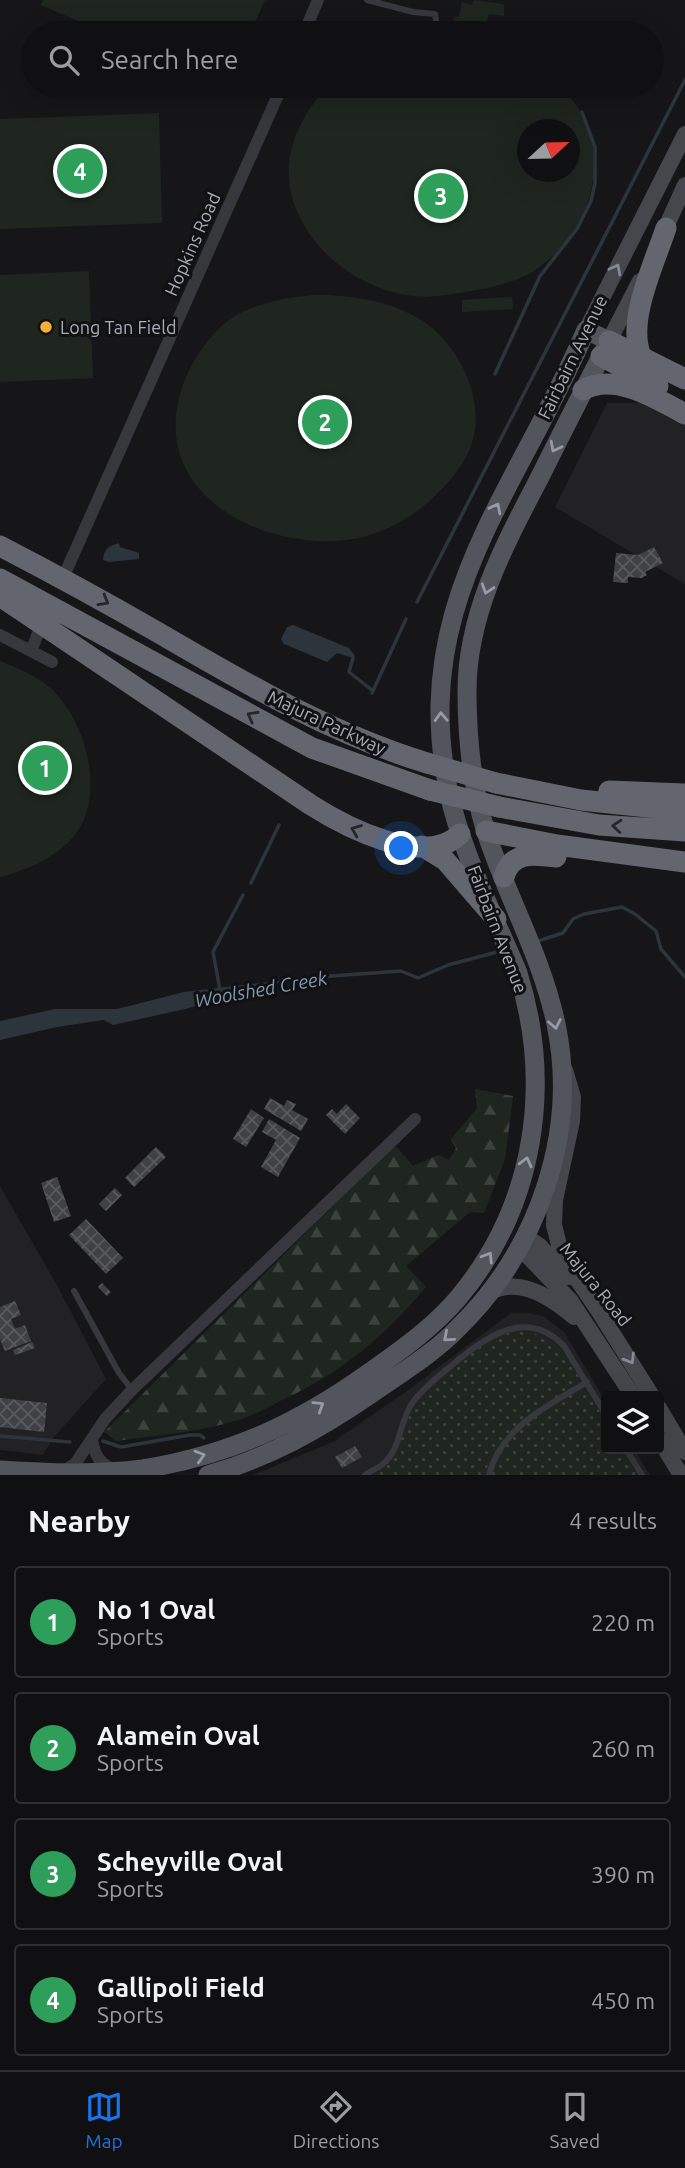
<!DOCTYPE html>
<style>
body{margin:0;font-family:Ubuntu,sans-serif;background:#19191b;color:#f1f3f6}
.controls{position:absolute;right:21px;bottom:21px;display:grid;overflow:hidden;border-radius:7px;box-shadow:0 7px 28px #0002}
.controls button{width:63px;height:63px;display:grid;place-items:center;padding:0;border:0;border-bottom:2px solid #303032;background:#101012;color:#f1f3f6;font:35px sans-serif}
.compass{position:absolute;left:517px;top:119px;width:63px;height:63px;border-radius:50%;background:#101012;box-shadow:0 7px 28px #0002;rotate:68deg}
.you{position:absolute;left:402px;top:849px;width:24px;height:24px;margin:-18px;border:5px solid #fff;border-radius:50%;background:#1a73e8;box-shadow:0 0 0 10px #1a73e833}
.badge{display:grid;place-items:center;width:46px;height:46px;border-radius:50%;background:#1a73e8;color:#fff;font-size:23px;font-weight:700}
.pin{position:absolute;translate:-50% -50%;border:4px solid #fff;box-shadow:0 2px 7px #0006}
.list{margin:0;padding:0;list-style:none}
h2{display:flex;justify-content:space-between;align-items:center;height:91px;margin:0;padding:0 28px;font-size:30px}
h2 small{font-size:23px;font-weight:400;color:#9c9d9f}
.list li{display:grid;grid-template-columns:46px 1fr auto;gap:21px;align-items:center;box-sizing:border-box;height:112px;margin:0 14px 14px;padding:0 14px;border:2px solid #303032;border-radius:7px}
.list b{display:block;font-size:26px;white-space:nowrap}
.list p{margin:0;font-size:23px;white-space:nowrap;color:#9c9d9f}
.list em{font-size:23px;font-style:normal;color:#9c9d9f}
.icon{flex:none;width:38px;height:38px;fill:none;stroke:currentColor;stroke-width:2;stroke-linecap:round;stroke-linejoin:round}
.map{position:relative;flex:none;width:685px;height:1475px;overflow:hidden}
.search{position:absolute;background:#101012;box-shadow:0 7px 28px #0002;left:21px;right:21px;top:21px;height:77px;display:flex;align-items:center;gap:18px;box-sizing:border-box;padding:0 24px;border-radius:38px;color:#9c9d9f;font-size:26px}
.sheet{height:595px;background:#101012}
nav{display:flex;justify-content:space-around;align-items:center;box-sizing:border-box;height:98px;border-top:2px solid #303032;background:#101012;font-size:19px;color:#9c9d9f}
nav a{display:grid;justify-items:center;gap:4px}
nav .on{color:#1a73e8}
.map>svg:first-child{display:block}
.built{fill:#222225}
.grass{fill:url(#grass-dots)}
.forest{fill:url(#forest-firs)}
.park{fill:#1e261f;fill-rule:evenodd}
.water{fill:#2c353c}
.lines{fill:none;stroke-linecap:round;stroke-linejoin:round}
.stream{stroke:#2c353c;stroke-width:3.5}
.building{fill:url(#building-cross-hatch)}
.lane{stroke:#37383d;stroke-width:6}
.street{stroke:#37383d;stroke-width:12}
.secondary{stroke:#45474d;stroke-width:16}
.primary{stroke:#53555c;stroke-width:19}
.highway{stroke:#63666e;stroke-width:21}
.highway-bridge{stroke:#63666e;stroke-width:21}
.oneway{stroke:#858993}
.oneway2{stroke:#979ba6}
.oneway3{stroke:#26262a}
.poi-dot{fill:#f2b134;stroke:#111113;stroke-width:2.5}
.labels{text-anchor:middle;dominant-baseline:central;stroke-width:6;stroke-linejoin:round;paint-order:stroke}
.street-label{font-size:18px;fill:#a8adb8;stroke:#111113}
.poi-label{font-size:18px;fill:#a8adb8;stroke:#111113;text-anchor:start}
.water-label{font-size:19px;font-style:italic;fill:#7f9bb3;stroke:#111113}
</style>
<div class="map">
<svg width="685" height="1475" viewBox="0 0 685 1475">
<defs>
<pattern id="grass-dots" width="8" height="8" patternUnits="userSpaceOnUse" patternTransform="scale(1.75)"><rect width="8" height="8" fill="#1e261f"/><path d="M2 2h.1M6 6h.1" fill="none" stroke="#3c433d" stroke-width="1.8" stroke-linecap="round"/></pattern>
<pattern id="forest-firs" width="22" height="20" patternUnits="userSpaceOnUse" patternTransform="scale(1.75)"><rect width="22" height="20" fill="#1e261f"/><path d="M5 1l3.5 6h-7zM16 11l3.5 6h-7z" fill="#3c433d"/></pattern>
<pattern id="building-cross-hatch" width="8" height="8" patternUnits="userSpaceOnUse" patternTransform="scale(1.75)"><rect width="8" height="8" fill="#404145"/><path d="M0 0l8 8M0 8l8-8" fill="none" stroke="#595a5e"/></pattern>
</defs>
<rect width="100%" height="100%" fill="#161618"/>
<path class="built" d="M 607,403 L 641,403 L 685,424 L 685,584 L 555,507 Z
M 0,1186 L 58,1287 L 106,1379 L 53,1438 L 43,1455 L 0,1450 Z
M 511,1313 L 529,1313 L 543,1316 L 564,1332 L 606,1402 L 606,1449 L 634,1449 L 650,1475 L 253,1475 L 333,1442 L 407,1391 Z"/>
<path class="grass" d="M 522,1331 C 554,1335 565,1354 581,1380 C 543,1409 499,1423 485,1475 L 372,1475 C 405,1455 399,1431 416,1403 C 428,1384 471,1351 491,1340 C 501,1334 511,1332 522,1331 Z
M 577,1391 L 588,1393 L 606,1421 L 606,1449 L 622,1449 L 637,1475 L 491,1475 C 503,1432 542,1412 577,1391 Z"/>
<path class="forest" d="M 475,1089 L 513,1096 L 505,1159 L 484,1213 L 470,1212 L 406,1266 L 426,1287 C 381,1340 341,1373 278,1402 C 267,1408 256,1414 244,1418 C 204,1432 158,1435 116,1441 L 104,1432 L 395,1145 L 413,1166 L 438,1155 L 449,1160 L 456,1148 L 451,1139 L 477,1108 Z"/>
<path class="park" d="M 43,0 L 265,0 L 250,33 L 106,33 L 41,5 Z
M 474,0 L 504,4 L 504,16 L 489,14 L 484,32 L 455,27 L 454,17 L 459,16 L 462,2 L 472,5 Z
M 329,86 L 560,86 C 572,99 584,113 589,130 C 607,184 577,248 527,275 C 508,284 486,289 465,292 C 448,295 430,298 413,296 C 358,289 307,250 292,197 C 281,156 300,114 329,86 ZM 528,130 L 570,130 L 570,172 L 528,172 Z
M 159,113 L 162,223 L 0,229 L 0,119 Z
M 89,271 L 93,378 L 0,382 L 0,275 Z
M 316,295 C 352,295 392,301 423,321 C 461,347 489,405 469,451 C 460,471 443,489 426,504 C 403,523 375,537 346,540 C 254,550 144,488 184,382 C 193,359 210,334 230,319 C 254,303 288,297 316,295 Z
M 512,297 L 513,309 L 462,312 L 462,300 Z
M 0,661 C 21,670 44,678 59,697 C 88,731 105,798 74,836 C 56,858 26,870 0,877 Z"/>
<path class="water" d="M 119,543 L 120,547 L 139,553 L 139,559 L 109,562 L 103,560 C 104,549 108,546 119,543 Z
M 293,625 L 349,648 L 355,656 L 353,658 L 337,653 L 327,662 L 284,644 L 281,639 L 287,627 Z
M 293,979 L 185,1009 L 113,1025 L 104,1020 L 57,1027 L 0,1040 L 0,1021 L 55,1009 L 117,1009 L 184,992 Z"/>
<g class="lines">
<path class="stream" d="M 495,374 L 540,276 L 577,229 L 591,201 L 595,183 L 595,147 L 582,112
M 417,602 L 685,80
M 353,658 L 349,672 L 373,691
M 372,693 L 406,619
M 251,883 L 279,825
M 535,942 L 563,933 L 573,919 L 584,914 L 622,907 L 635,914 L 656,931 L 661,949 L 685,977
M 290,979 L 401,971 L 418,978 L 448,965 L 501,951
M 220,990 L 213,952 L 243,895
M 0,1436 L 70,1442
M 103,1441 L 121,1447 L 190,1435 L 200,1435 L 204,1438"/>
</g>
<path class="building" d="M 654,547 L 663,563 L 645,572 L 647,575 L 642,578 L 628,577 L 628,583 L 613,582 L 616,553 L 638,555 Z
M 270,1098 L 284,1106 L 287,1100 L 296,1104 L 292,1110 L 308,1119 L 301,1131 L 264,1109 Z
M 346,1104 L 360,1118 L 345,1134 L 326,1115 L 332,1109 L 337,1114 Z
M 251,1109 L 264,1118 L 246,1147 L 233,1139 Z
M 269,1119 L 300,1138 L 278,1177 L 261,1167 L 276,1140 L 262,1132 Z
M 156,1147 L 166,1157 L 134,1187 L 125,1178 Z
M 57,1177 L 71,1216 L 54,1222 L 41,1183 Z
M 115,1188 L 122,1195 L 106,1211 L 99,1204 Z
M 86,1219 L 123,1258 L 106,1274 L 69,1235 Z
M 102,1283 L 111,1292 L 107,1296 L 98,1287 Z
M 15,1301 L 21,1315 L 11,1319 L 15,1329 L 25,1325 L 31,1341 L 5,1351 L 0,1339 L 0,1307 Z
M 32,1342 L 35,1348 L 15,1355 L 13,1350 Z
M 0,1398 L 47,1403 L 44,1432 L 0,1427 Z
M 355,1446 L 362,1457 L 342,1468 L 335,1457 Z"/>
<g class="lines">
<path class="lane" d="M 367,0 L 413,12 L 435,14 L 437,29
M 74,1291 L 119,1373 L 132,1390
M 626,1449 L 642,1475
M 365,1475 C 371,1471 378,1468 383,1464 C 402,1448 399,1420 413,1402 C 424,1387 438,1377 452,1365 C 485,1338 526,1306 564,1346 L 606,1415
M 489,1475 C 501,1427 548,1406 587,1382"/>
<path class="street" d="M 304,33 L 318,0
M 67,569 L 282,86
M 0,635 L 31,651 L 39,631
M 31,651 L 52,662
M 92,1440 C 95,1457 100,1463 115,1471
M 63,1471 L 75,1464 L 105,1419 L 132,1390 L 415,1119"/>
<path class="secondary" d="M 662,236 L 685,185
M 586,330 L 685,134
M 609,341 L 640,281
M 565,1070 L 573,1097 L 572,1121 L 555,1200 L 554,1225 L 560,1249 L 570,1269 L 606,1322
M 527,1237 L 540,1246 L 568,1277
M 520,1248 L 570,1300 L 633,1396
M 491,1292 C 520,1276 552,1298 574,1317
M 601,1315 L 652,1396
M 659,1408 L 685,1452
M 659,1439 L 681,1475"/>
<path class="primary" d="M 0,1470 C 47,1473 96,1475 143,1469 C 230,1455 299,1423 370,1372 C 401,1350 434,1327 459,1297 C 535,1206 553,1085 518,973 C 495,918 467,863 452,806 C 403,608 515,497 586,330 L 609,341 C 586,386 563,430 541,475 C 506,542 467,613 467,691 C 467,738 472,787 486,832 C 507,897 542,957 556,1024 C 579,1134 537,1251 458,1328 C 433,1354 401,1373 371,1394 C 320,1429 268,1458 208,1475"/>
<path class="highway" d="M 609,341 L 685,379
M 601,356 L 658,386
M 641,356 C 626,321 655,262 666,228
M 583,390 C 615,372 657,399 685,414
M 0,546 C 54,574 107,603 159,633 C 245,683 331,734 427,763
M 0,579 L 312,748 L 430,790
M 0,596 L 311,805 C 344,826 425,869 460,834
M 496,783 L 581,800 L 685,811
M 609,791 L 685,794
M 499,807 L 599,825 L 685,831
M 486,831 L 557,845 L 685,862
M 422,846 L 445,860 L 496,919
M 504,877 C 511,851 533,854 556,857"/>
<path class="highway-bridge" d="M 427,763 L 496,783
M 430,790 L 499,807"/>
</g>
<defs><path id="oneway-chevron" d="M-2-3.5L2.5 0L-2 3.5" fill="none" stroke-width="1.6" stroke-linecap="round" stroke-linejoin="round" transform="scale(1.75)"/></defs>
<g class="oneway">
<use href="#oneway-chevron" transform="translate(616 269) rotate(-63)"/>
<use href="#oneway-chevron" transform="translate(630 1359) rotate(59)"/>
</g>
<g class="oneway2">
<use href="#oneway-chevron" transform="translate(555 447) rotate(117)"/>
<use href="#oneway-chevron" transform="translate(496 508) rotate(-63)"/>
<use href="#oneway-chevron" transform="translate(487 589) rotate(108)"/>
<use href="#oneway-chevron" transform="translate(441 717) rotate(-92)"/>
<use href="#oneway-chevron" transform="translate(555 1024) rotate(79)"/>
<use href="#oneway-chevron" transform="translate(526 1162) rotate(-76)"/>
<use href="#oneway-chevron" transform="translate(488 1257) rotate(-58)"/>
<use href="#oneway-chevron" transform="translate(448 1337) rotate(139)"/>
<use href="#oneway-chevron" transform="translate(319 1406) rotate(-32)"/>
<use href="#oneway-chevron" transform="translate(200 1456) rotate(-16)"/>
</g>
<g class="oneway3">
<use href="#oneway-chevron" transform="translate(104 601) rotate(30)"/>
<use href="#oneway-chevron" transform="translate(252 716) rotate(-151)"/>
<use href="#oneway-chevron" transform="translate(617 826) rotate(-175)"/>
<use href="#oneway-chevron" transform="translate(356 830) rotate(-158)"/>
</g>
<circle class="poi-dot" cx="46" cy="327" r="7"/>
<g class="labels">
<g class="street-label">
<text transform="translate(192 244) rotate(-66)">Hopkins Road</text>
<text transform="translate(572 357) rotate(-64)">Fairbairn Avenue</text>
<text transform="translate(327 722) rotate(25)">Majura Parkway</text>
<text transform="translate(498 929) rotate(69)">Fairbairn Avenue</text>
<text transform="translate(596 1284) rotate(51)">Majura Road</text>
</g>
<g class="poi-label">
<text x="60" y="327">Long Tan Field</text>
</g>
<g class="water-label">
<text transform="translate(261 989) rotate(-10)">Woolshed Creek</text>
</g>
</g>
</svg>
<div class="controls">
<button><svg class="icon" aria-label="layers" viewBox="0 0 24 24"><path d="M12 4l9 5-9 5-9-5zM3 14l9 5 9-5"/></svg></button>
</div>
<svg class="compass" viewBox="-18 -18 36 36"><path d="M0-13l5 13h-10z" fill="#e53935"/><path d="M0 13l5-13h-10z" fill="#9c9d9f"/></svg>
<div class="you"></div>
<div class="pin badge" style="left:45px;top:768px;background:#2e9e5b">1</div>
<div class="pin badge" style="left:325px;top:422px;background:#2e9e5b">2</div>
<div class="pin badge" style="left:441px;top:196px;background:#2e9e5b">3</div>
<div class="pin badge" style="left:80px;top:171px;background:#2e9e5b">4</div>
<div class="search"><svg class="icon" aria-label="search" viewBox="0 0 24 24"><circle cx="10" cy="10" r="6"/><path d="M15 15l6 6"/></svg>Search here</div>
</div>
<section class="sheet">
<h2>Nearby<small>4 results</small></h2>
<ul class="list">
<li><span class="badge" style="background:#2e9e5b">1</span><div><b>No 1 Oval</b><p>Sports</p></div><em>220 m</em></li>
<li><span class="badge" style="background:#2e9e5b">2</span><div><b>Alamein Oval</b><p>Sports</p></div><em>260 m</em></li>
<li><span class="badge" style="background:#2e9e5b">3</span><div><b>Scheyville Oval</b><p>Sports</p></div><em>390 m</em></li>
<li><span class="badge" style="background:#2e9e5b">4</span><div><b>Gallipoli Field</b><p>Sports</p></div><em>450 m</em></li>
</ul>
</section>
<nav>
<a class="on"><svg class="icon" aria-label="map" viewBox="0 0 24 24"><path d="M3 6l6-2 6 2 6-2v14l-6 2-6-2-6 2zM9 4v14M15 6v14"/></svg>Map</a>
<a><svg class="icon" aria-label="directions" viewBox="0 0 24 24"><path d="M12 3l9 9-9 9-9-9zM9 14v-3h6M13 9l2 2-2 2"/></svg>Directions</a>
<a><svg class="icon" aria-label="saved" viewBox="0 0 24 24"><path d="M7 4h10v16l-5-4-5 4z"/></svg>Saved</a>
</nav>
